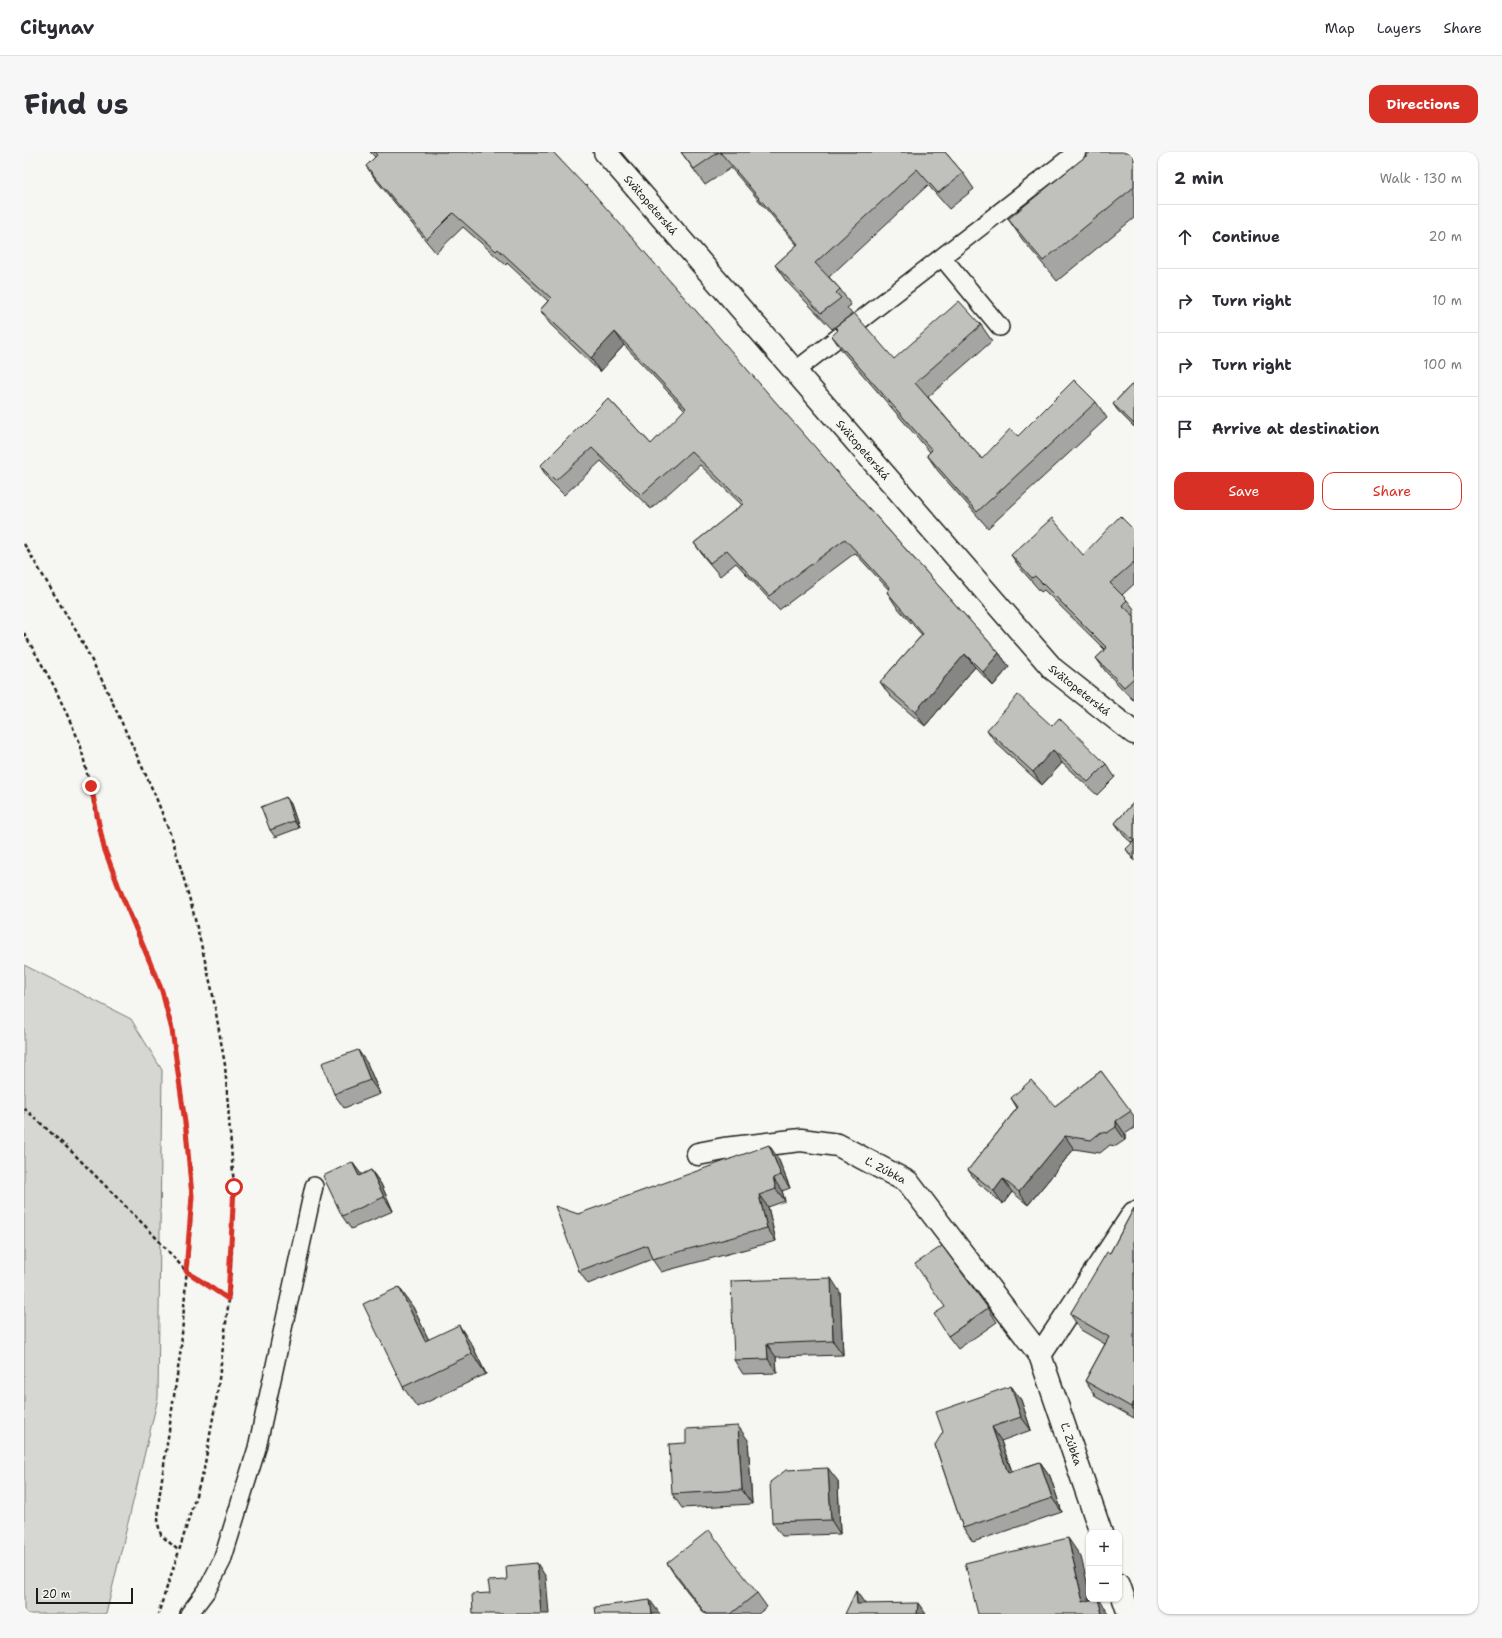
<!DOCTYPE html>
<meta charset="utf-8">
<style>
body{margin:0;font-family:"Shantell Sans",sans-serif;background:#f7f7f7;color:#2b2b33}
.controls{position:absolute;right:12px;bottom:12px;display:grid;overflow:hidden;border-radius:8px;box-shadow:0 1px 3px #0004}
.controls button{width:36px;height:36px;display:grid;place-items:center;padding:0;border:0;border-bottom:1px solid #e1e1e2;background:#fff;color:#2b2b33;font:20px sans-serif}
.scale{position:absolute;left:12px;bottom:10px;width:97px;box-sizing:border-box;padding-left:4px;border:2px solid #1c1c1c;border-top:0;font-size:11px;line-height:14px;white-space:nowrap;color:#1c1c1c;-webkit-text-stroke:3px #f6f6f2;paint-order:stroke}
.stop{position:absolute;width:12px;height:12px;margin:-9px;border:3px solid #d93025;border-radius:50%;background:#fff}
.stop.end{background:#d93025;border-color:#fff;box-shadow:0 1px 4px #0008}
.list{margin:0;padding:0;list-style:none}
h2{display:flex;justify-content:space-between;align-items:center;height:52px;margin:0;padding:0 16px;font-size:17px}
h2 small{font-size:13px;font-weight:400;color:#7c7c81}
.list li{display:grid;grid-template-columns:26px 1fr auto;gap:12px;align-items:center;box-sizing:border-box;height:64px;padding:0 16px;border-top:1px solid #e1e1e2}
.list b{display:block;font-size:15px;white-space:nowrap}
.list em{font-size:13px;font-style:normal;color:#7c7c81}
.actions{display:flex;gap:8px;padding:12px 16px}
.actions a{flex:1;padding:9px 0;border:1px solid #d93025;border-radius:12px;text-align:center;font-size:14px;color:#d93025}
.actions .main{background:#d93025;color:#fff}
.icon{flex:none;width:22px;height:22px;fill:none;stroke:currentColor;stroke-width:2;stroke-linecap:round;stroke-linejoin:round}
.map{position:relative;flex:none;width:1110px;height:1462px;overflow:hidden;border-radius:12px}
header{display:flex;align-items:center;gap:24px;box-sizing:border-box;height:56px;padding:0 20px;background:#fff;border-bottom:1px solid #e1e1e2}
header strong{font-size:19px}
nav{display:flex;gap:22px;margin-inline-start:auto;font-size:14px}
.intro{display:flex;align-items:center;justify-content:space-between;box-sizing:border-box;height:96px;padding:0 24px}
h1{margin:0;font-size:28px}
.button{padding:10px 18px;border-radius:12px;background:#d93025;color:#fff;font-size:14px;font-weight:700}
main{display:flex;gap:24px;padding:0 24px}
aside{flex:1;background:#fff;border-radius:12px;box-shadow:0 1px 3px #0004}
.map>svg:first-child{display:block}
.green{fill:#d6d6d2;stroke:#797977}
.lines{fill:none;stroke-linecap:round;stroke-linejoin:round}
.lane-casing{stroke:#1c1c1c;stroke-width:20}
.street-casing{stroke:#1c1c1c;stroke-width:25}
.path{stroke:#1c1c1c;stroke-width:2.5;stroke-dasharray:4 3;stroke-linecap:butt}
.lane{stroke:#f6f6f2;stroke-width:17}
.street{stroke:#f6f6f2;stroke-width:22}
.wall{fill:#a5a5a3;stroke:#1c1c1c}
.shaded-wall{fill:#868684;stroke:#1c1c1c}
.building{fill:#c0c0bd;stroke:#1c1c1c}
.route{stroke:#d93025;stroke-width:5}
.labels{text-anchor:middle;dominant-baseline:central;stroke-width:3;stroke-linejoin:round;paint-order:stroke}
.street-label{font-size:11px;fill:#1c1c1c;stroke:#f6f6f2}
</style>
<header>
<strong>Citynav</strong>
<nav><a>Map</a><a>Layers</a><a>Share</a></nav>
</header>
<div class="intro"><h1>Find us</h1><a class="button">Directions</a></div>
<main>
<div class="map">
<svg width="1110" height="1462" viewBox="0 0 1110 1462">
<rect width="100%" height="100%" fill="#f6f6f2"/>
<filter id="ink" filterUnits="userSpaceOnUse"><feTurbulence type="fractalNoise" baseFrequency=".025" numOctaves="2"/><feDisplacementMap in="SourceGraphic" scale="8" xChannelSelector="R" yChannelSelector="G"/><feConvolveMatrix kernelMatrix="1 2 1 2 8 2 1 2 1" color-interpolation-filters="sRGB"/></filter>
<g filter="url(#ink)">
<path class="green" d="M 0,813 L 107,867 L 138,918 L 134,1246 L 82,1462 L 0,1462 Z"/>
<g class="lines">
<defs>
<path id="lane" d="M 918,105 L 976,175
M 771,219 L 1053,0
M 165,1462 L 183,1438 L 198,1409 L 233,1296 L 290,1034"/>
<g id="street">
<path id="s1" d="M 581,0 L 1029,517 L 1110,581"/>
<path id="s2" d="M 674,1002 L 700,997 L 777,988 L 814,993 L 884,1030 L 1016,1203"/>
<path d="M 1077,1381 L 1016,1203 L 1110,1061"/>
<path d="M 1095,1433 L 1105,1462"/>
</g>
</defs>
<use href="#lane" class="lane-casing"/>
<use href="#street" class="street-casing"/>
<path class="path" d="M 0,392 L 54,482 L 81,534 L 131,643 L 149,689 L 169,759 L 188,838 L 201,913 L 210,1035 L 205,1147 L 193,1243 L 180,1317 L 155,1399 L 134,1462
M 0,481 L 30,534 L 56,591 L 80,696 L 99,746 L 138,839 L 148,878 L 162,978 L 168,1045 L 157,1196 L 135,1347 L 134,1372 L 137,1383 L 155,1399
M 0,956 L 48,1000 L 126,1079 L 162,1119 L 205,1147"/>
<use href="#lane" class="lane"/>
<use href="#street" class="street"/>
</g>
<path class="wall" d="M 346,0 L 529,0 L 833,343 L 975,501 L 985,515 L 969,534 L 951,515 L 901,574 L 866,544 L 856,530 L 898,483 L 872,454 L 863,440 L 865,438 L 831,401 L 755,458 L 712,411 L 696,424 L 680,405 L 670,391 L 718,353 L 676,313 L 627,357 L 577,309 L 540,343 L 525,328 L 516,314 L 584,246 L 627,292 L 661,258 L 600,193 L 576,220 L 526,172 L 516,158 L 524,149 L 483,111 L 482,113 L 439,75 L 412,101 L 352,28 L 342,14 L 351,5 Z
M 657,0 L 921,0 L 939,21 L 950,37 L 925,57 L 904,33 L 805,125 L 816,137 L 827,153 L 823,156 L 828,162 L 808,177 L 762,129 L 751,113 L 773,93 L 707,16 L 681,33 Z
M 1110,0 L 1110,66 L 1033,129 L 998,87 L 984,67 Z
M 957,173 L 968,189 L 904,245 L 958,307 L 994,284 L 1072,250 L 1083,266 L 964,376 L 914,319 L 903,303 L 906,300 L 819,200 L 808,184 L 814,179 L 811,175 L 870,207 Z
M 1110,230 L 1110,275 L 1094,259 L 1089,252 Z
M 1110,378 L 1110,432 L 1098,443 L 1103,448 L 1110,457 L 1110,549 L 1082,520 L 1072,506 L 1081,498 L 1020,438 L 1017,440 L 996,416 L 987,403 L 1059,403 Z
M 1028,574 L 1082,612 L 1091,625 L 1073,643 L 1038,611 L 1018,633 L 972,591 L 963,578 Z
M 262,645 L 267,652 L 275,676 L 251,685 L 246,678 Z
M 1110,650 L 1110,709 L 1102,697 L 1108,691 L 1100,684 L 1091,671 Z
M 343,911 L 356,942 L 320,956 L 310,942 Z
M 1077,919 L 1110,964 L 1110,976 L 1101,982 L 1101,988 L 1092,994 L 1086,993 L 1076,1001 L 1050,997 L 1004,1053 L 988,1040 L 979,1052 L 953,1030 L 944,1018 L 993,956 L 987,946 L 1031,954 Z
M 754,1006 L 766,1036 L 758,1039 L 761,1049 L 744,1055 L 752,1089 L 637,1120 L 628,1107 L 564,1132 L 555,1119 L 554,1062 Z
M 328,1010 L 337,1023 L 347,1018 L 357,1032 L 369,1059 L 327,1077 L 318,1064 Z
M 1110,1056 L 1110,1266 L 1072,1245 L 1061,1229 L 1081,1192 L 1057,1178 L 1046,1162 L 1086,1101 Z
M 816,1140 L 819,1203 L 752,1205 L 753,1221 L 719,1222 L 710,1208 Z
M 389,1155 L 404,1187 L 448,1193 L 462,1222 L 393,1255 L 379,1235 Z
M 964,1156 L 973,1170 L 934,1197 L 924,1184 Z
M 987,1234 L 997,1248 L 1007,1278 L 977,1289 L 988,1319 L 1016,1310 L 1026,1324 L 1038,1360 L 949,1390 L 939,1376 L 911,1293 Z
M 724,1288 L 728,1352 L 658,1356 L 648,1342 Z
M 814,1329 L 816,1382 L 758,1384 L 748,1370 Z
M 643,1411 L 733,1441 L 743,1455 L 734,1462 L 681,1462 L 652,1425 Z"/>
<path class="shaded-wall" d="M 591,180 L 600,193 L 576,220 L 567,206 Z
M 975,501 L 985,515 L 969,534 L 959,520 Z
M 941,502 L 951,515 L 901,574 L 891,560 Z
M 1029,598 L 1038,611 L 1018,633 L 1009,620 Z
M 262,645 L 267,652 L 275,676 L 270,669 Z
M 334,898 L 343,911 L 356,942 L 346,928 Z
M 1092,969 L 1101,982 L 1101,988 L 1092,975 Z
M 1041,984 L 1050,997 L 1004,1053 L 995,1040 Z
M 745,993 L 754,1006 L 766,1036 L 757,1023 Z
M 328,1010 L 338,1023 L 335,1024 Z
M 347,1018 L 357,1032 L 369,1059 L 360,1045 Z
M 749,1026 L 758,1039 L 761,1049 L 752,1037 Z
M 979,1027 L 988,1040 L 979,1052 L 970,1039 Z
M 735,1043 L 744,1055 L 752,1089 L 743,1076 Z
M 807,1126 L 816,1140 L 819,1203 L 809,1189 Z
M 375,1135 L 389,1155 L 415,1209 L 401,1189 Z
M 435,1173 L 448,1193 L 462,1222 L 448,1202 Z
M 743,1192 L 752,1205 L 753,1221 L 744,1207 Z
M 987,1234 L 997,1248 L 1007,1278 L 997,1265 Z
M 1110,1250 L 1110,1258 L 1107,1255 Z
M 714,1274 L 724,1288 L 728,1352 L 718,1338 Z
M 968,1275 L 977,1289 L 993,1335 L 984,1321 Z
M 1016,1310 L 1026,1324 L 1038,1360 L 1028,1346 Z
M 804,1316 L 814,1329 L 816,1382 L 807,1368 Z
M 1044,1386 L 1057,1405 L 1065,1438 L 1065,1447 L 1067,1447 L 1071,1462 L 1059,1450 Z
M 513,1411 L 522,1425 L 525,1462 L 517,1462 Z
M 832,1439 L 845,1457 L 833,1452 Z
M 1074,1447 L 1075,1447 L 1085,1462 L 1078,1462 Z
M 626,1448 L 636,1462 L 628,1462 Z
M 894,1451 L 902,1462 L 893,1462 Z"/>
<path class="building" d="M 350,0 L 529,0 L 561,34 L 562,33 L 833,343 L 975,501 L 959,520 L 941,502 L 891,560 L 856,530 L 899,482 L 863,440 L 866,436 L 821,387 L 745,444 L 703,398 L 686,411 L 670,391 L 720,351 L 667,299 L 617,343 L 568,296 L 531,329 L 516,314 L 584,246 L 627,292 L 662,256 L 591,180 L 567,206 L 516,158 L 527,146 L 474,97 L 472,99 L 429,61 L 403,87 L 342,14 L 353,3 Z
M 657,0 L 695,0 L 670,17 Z
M 696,0 L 921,0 L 939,21 L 914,41 L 893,17 L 791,111 L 816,137 L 812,141 L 817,146 L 797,161 L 751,113 L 774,92 Z
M 1067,0 L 1110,0 L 1110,35 L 1019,109 L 984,67 Z
M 935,149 L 957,173 L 891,231 L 958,307 L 986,277 L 994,284 L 1050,228 L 1072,250 L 953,360 L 903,303 L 908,298 L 808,184 L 814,178 L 811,175 L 830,161 L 870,207 Z
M 1110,230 L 1110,272 L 1089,252 Z
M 1096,364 L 1110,378 L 1110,410 L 1086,431 L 1103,448 L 1098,453 L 1110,464 L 1110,526 L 1100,535 L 1072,506 L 1083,496 L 1011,424 L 1008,426 L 987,403 L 1028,366 L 1059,403 Z
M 994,543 L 1028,574 L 1035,566 L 1082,612 L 1064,630 L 1029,598 L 1009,620 L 963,578 Z
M 262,645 L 270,669 L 246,678 L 237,655 Z
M 1110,650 L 1110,689 L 1091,671 Z
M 1110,689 L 1110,707 L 1102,697 Z
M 334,898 L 346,928 L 310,942 L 298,911 Z
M 1077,919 L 1107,959 L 1092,969 L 1092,975 L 1083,981 L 1077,980 L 1067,988 L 1041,984 L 995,1040 L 979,1027 L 970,1039 L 944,1018 L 994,955 L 987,946 L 1007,928 L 1031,954 Z
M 745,993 L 757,1023 L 749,1026 L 752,1037 L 735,1043 L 743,1076 L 628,1107 L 623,1093 L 555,1119 L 531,1054 L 554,1062 Z
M 328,1010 L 335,1024 L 347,1018 L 360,1045 L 318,1064 L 299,1024 Z
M 1110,1056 L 1110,1250 L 1107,1255 L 1061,1229 L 1085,1185 L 1046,1162 L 1083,1100 L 1086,1101 Z
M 918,1094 L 964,1156 L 924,1184 L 910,1162 L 921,1155 L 891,1112 Z
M 807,1126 L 809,1189 L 743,1192 L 744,1207 L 710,1208 L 707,1129 Z
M 375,1135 L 401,1189 L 435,1173 L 448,1202 L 379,1235 L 339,1152 Z
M 987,1234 L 997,1265 L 968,1275 L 984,1321 L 1016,1310 L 1028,1346 L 939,1376 L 911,1293 L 919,1280 L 912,1260 Z
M 714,1274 L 718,1338 L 648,1342 L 645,1292 L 662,1291 L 662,1277 Z
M 804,1316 L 807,1368 L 748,1370 L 746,1330 L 762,1318 Z
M 685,1378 L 733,1441 L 707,1462 L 682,1462 L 643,1411 Z
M 1044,1386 L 1059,1450 L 1070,1447 L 1074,1447 L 1078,1462 L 954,1462 L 941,1411 Z
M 513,1411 L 517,1462 L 449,1462 L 448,1442 L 466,1441 L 464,1429 L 483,1428 L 482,1414 Z
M 832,1439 L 833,1452 L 894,1451 L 893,1462 L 821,1462 Z
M 626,1448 L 628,1462 L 572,1462 L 571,1455 Z"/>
</g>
<g class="lines" filter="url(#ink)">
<path class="route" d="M 67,634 L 80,696 L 99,746 L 138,839 L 148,878 L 162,978 L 168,1044 L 162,1119 L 204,1147 L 210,1035"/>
</g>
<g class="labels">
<g class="street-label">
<text stroke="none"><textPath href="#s1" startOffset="70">Svätopeterská</textPath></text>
<text stroke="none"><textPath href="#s1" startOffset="394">Svätopeterská</textPath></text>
<text stroke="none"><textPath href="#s1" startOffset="718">Svätopeterská</textPath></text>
<text stroke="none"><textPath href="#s2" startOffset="195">Ľ. Zúbka</textPath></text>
<text transform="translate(1047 1292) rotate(71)">Ľ. Zúbka</text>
</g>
</g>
</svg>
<div class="controls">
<button>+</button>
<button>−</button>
</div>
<div class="scale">20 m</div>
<div class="stop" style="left:210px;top:1035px"></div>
<div class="stop end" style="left:67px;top:634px"></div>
</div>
<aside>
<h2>2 min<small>Walk · 130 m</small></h2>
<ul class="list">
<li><svg class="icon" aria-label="ahead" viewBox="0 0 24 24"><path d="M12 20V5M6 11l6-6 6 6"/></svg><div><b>Continue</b></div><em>20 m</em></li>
<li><svg class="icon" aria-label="right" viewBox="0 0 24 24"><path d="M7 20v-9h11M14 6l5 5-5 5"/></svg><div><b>Turn right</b></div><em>10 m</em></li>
<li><svg class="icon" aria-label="right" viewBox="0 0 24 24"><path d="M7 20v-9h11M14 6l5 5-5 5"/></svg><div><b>Turn right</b></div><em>100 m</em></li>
<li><svg class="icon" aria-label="arrive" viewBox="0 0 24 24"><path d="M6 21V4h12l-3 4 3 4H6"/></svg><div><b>Arrive at destination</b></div></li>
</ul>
<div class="actions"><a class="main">Save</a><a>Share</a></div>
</aside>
</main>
